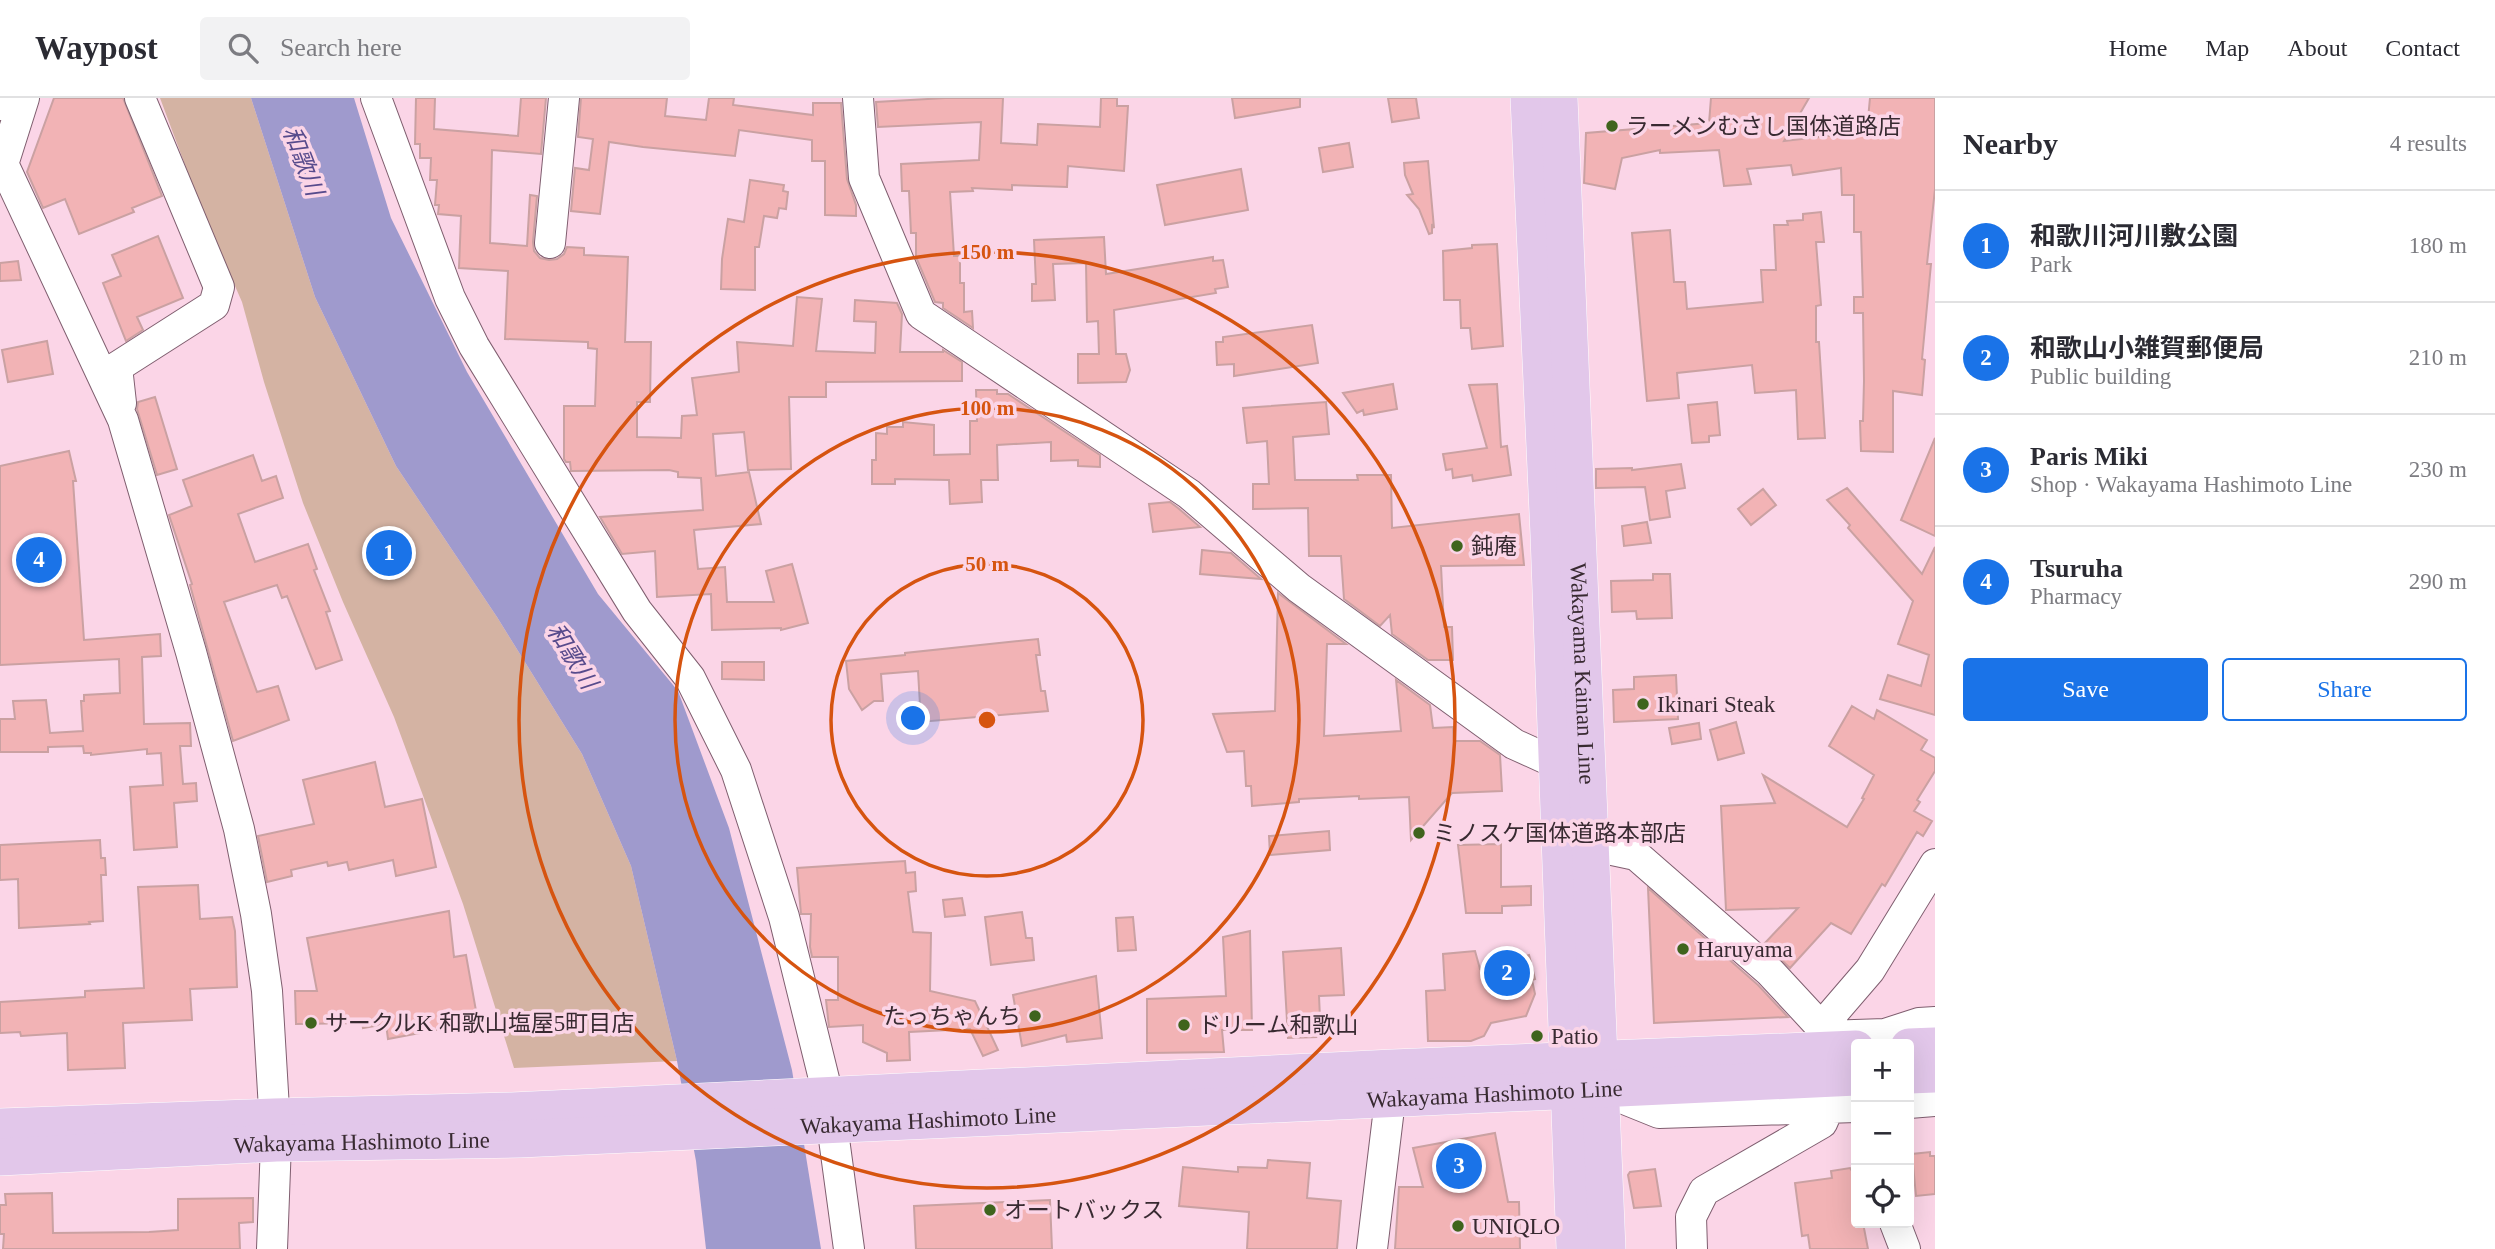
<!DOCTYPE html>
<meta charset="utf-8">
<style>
body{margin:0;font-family:"Times New Roman","Noto Sans JP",serif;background:#f2f2f3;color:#2b2b33}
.controls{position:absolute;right:21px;bottom:21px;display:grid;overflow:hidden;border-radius:7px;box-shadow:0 7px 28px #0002}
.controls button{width:63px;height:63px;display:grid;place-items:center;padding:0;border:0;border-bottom:2px solid #e1e1e2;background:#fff;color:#2b2b33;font:35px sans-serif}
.you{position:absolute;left:914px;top:621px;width:24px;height:24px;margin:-18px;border:5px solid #fff;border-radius:50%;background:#1a73e8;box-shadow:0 0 0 10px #1a73e833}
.badge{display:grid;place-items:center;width:46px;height:46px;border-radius:50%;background:#1a73e8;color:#fff;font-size:23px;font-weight:700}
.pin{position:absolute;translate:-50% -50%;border:4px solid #fff;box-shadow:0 2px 7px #0006}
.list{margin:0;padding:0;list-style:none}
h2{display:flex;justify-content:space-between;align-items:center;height:91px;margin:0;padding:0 28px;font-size:30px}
h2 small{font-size:23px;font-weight:400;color:#7c7c81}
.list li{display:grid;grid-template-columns:46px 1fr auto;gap:21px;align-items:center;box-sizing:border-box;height:112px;padding:0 28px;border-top:2px solid #e1e1e2}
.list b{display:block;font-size:26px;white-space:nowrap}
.list p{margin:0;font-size:23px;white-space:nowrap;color:#7c7c81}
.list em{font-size:23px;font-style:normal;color:#7c7c81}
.actions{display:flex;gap:14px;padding:21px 28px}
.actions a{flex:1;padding:16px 0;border:2px solid #1a73e8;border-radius:7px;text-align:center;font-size:24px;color:#1a73e8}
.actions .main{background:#1a73e8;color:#fff}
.icon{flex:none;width:38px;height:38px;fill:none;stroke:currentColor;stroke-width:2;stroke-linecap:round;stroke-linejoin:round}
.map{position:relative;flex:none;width:1935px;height:1151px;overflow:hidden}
header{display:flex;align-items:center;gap:42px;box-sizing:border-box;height:98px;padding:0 35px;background:#fff;border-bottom:2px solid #e1e1e2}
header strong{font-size:33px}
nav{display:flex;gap:38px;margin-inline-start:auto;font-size:24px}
.search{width:490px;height:63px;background:#f2f2f3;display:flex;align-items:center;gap:18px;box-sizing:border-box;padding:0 24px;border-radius:7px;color:#7c7c81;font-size:26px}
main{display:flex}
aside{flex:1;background:#fff}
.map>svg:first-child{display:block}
.green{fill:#d4b3a3}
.water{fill:#9f9acd}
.building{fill:#f2b3b5;stroke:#caa1a2;stroke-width:2}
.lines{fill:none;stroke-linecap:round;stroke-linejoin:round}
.minor-casing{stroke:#7f5e6f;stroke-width:32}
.major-casing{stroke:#fff;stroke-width:38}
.minor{stroke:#fff;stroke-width:30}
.major{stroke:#e2c7ea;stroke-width:37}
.ring{fill:none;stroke:#d65410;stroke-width:3.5}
.poi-dot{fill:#3f641d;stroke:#fbd5e7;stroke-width:2.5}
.labels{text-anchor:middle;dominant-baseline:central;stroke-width:7;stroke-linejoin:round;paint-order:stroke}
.poi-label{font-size:23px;fill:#382a31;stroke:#fbd5e7;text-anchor:start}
.street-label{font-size:23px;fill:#382a31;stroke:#fbd5e7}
.water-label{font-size:24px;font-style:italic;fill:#574b8c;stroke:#fbd5e7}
.centre{fill:#d65410;stroke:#fbd5e7;stroke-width:3.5}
.ring-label{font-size:21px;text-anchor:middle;font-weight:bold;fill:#d65410;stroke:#fbd5e7;stroke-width:7;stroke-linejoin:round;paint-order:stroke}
</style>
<header>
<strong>Waypost</strong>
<div class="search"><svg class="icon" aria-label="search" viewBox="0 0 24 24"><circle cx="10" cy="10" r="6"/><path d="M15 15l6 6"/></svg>Search here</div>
<nav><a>Home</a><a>Map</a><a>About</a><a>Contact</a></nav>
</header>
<main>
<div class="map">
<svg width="1935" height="1151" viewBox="0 0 1935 1151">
<rect width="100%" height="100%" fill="#fbd5e7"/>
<path class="green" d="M 160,0 L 251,0 L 315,199 L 396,368 L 497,519 L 582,656 L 631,768 L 677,963 L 514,970 L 463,806 L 394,619 L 343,504 L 303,405 L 264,284 L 242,204 L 203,115 Z"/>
<path class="water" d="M 251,0 L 354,0 L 391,120 L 467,274 L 598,496 L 678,593 L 729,730 L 792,972 L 821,1151 L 706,1151 L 696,1063 L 677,963 L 631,768 L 582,656 L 497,519 L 396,368 L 315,199 Z"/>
<path class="building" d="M 54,0 L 123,0 L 162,98 L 132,110 L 134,114 L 79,136 L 65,101 L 43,110 L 27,74 Z
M 416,0 L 435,0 L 434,31 L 518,38 L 521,0 L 546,0 L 541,56 L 492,52 L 490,145 L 527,148 L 530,97 L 537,98 L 533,144 L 534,153 L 540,160 L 549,162 L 557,161 L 564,156 L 567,149 L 584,150 L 584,157 L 628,159 L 625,244 L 651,244 L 650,304 L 637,304 L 637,339 L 681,340 L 682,318 L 697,317 L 692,280 L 739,274 L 737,244 L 793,248 L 797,199 L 822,201 L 816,253 L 875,255 L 876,224 L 854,223 L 855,202 L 897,205 L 902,216 L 900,254 L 943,254 L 943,252 L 962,264 L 962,283 L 826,284 L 826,299 L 789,299 L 791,371 L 748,372 L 744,334 L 713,336 L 716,378 L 749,374 L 761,426 L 694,432 L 698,471 L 725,469 L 727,504 L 774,504 L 766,473 L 792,466 L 808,525 L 781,532 L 781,530 L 712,532 L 711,496 L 657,499 L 655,453 L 622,456 L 600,419 L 703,412 L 701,380 L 678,379 L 678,374 L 669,372 L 571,373 L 570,364 L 566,364 L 564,361 L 564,308 L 595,308 L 597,251 L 588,250 L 588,244 L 505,241 L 508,173 L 459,170 L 461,118 L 438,116 L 439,107 L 435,107 L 437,82 L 430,82 L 431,60 L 420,60 L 420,46 L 415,46 Z
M 581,0 L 667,0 L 665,18 L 706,22 L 709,0 L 734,0 L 733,7 L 813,17 L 813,5 L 841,5 L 847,81 L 856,107 L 856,118 L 825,117 L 825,63 L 812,63 L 812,42 L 739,32 L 735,58 L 643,49 L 609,44 L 600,116 L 571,113 L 575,70 L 589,72 L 593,41 L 578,39 Z
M 945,0 L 1003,0 L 1001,45 L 1037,47 L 1038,26 L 1100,29 L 1101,0 L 1117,0 L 1117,8 L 1128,8 L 1124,73 L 1068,68 L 1067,89 L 1012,87 L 1012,92 L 972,90 L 973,93 L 950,94 L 954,158 L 960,158 L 960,185 L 964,185 L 964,214 L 972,213 L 973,230 L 943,210 L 943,205 L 935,204 L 916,159 L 916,135 L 911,135 L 909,93 L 902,93 L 901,66 L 979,62 L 981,24 L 878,29 L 876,4 Z
M 1232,0 L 1300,0 L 1300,9 L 1235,20 Z
M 1388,0 L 1416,0 L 1419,20 L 1392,24 Z
M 1711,0 L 1809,0 L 1784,43 L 1844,36 L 1844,20 L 1868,21 L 1870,0 L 1935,0 L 1935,91 L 1927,166 L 1931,166 L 1922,261 L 1925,262 L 1922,297 L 1893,293 L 1893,354 L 1861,353 L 1860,323 L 1863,323 L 1864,283 L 1863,215 L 1854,215 L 1854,199 L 1863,199 L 1861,134 L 1854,134 L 1854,97 L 1842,97 L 1841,70 L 1793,77 L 1791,67 L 1747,71 L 1751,86 L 1724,88 L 1719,52 L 1660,55 L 1660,52 L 1622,60 L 1615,91 L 1584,85 L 1586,35 L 1709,25 Z
M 1349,45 L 1353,69 L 1323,74 L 1319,50 Z
M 1428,63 L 1434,130 L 1432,126 L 1432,135 L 1429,136 L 1419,111 L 1407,97 L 1413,96 L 1405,77 L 1404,65 Z
M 1241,71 L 1248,112 L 1165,127 L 1157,87 Z
M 750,82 L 784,87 L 783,93 L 788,94 L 786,111 L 779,110 L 777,120 L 764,118 L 759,149 L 755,149 L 755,192 L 721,191 L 722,161 L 728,121 L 744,124 Z
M 1821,114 L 1824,144 L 1816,144 L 1821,207 L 1816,208 L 1816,244 L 1819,244 L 1825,340 L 1798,341 L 1796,292 L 1755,295 L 1752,267 L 1677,275 L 1679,300 L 1647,303 L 1632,135 L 1670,132 L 1674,184 L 1685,184 L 1687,211 L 1763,204 L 1761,172 L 1776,172 L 1774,127 L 1788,127 L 1787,123 L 1803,122 L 1803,116 Z
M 158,138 L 183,200 L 137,219 L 143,232 L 126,243 L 103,185 L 121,178 L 112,157 Z
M 1104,139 L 1106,176 L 1213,159 L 1213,163 L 1223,162 L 1228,189 L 1215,191 L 1216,195 L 1114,212 L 1116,256 L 1126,256 L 1130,272 L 1126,284 L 1078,285 L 1078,256 L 1099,256 L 1098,223 L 1087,224 L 1086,165 L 1053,166 L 1055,202 L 1032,203 L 1032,186 L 1036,186 L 1034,142 Z
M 1497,146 L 1503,248 L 1472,251 L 1470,230 L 1461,230 L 1460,202 L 1444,202 L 1443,153 L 1472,150 L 1472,147 Z
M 18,163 L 21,182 L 0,183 L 0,165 Z
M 1312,227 L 1318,265 L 1234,278 L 1234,266 L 1217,267 L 1216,244 L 1223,244 L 1223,239 Z
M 47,243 L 53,276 L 8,284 L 2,252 Z
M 1393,286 L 1397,311 L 1364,317 L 1363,312 L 1357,315 L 1343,295 Z
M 1497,286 L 1501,349 L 1507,348 L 1511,377 L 1473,383 L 1472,377 L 1453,380 L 1452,371 L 1446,372 L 1443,356 L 1487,350 L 1469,287 Z
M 976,292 L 997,292 L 997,296 L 1008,296 L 1100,357 L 1100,369 L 1078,368 L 1078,362 L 1051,363 L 1051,344 L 997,347 L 998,382 L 981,382 L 982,404 L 950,406 L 949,382 L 895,381 L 895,386 L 872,386 L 872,362 L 876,362 L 876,335 L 887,336 L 887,329 L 903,329 L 903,324 L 934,327 L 934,357 L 970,356 L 970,323 L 977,323 Z
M 155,299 L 177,371 L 157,377 L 137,311 L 138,304 Z
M 1326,304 L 1329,336 L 1293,339 L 1295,382 L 1358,382 L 1357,377 L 1391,377 L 1392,430 L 1519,416 L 1524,467 L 1441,468 L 1444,529 L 1452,529 L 1453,562 L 1428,562 L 1392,536 L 1390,517 L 1380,528 L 1344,501 L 1341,458 L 1309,458 L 1308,410 L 1253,411 L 1253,386 L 1269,386 L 1267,343 L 1247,345 L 1243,310 Z
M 1717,304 L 1720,337 L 1709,338 L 1709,344 L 1692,345 L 1688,307 Z
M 1935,340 L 1935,438 L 1901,422 Z
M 69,353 L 76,383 L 73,383 L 84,542 L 160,536 L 161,558 L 142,559 L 144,626 L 190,625 L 191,648 L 180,648 L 183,686 L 196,685 L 197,703 L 174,705 L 177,749 L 134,752 L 130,689 L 163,687 L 161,655 L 147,656 L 147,651 L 91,657 L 91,655 L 84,655 L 83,648 L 48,649 L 48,654 L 0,654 L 0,621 L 15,621 L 13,603 L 46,602 L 50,635 L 83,633 L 81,603 L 84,603 L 84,597 L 120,595 L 119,561 L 0,567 L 0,368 Z
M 253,357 L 262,383 L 276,378 L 283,400 L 238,416 L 255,464 L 308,446 L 317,471 L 314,472 L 330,513 L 326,514 L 342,562 L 316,571 L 287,498 L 282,500 L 277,487 L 224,504 L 257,594 L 278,588 L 289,622 L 233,643 L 190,487 L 192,486 L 169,417 L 192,408 L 183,382 Z
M 1681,366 L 1685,390 L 1666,393 L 1670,419 L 1650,422 L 1645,389 L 1596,390 L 1596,371 L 1632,370 L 1632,372 Z
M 1847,390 L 1922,476 L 1935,449 L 1935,617 L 1880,601 L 1888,577 L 1921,588 L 1929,557 L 1898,546 L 1913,503 L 1848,430 L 1850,427 L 1827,402 Z
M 1763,391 L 1776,407 L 1751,427 L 1738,411 Z
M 1170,404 L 1178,410 L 1200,429 L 1153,434 L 1149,406 Z
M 1647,424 L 1651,445 L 1624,448 L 1622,428 Z
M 1202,452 L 1231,455 L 1261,481 L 1200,476 Z
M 1653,476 L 1670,476 L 1672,520 L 1637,521 L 1636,513 L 1612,514 L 1611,483 L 1653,482 Z
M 1278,495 L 1346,546 L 1327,546 L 1324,638 L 1401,633 L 1396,582 L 1430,607 L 1433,630 L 1453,629 L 1454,643 L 1480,643 L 1500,657 L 1502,693 L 1452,695 L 1411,742 L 1409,699 L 1359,701 L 1359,698 L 1299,701 L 1299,704 L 1252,708 L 1251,688 L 1246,688 L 1244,653 L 1227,654 L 1213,616 L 1275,613 Z
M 1038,541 L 1040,557 L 1036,557 L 1041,593 L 1045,593 L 1048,613 L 908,625 L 906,609 L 920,607 L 918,573 L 881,576 L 883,603 L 874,603 L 862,612 L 849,591 L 846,563 L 905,557 L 905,555 Z
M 722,564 L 764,564 L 764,582 L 722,581 Z
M 1676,577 L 1678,621 L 1614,624 L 1613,592 L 1634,591 L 1634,579 Z
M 1852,608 L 1874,621 L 1877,612 L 1927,642 L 1921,652 L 1935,660 L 1935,673 L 1917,702 L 1920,704 L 1914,713 L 1932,723 L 1923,738 L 1917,734 L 1885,788 L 1882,786 L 1851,836 L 1831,825 L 1790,870 L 1764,846 L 1798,810 L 1726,812 L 1721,708 L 1775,705 L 1763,677 L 1847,729 L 1864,701 L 1862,700 L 1874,677 L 1829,648 Z
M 1736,624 L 1744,655 L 1718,662 L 1710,632 Z
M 1699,625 L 1701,641 L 1672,646 L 1669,630 Z
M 375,664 L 385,709 L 422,701 L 436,769 L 396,778 L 393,762 L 349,772 L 347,764 L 328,768 L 327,764 L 291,772 L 292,778 L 267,784 L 258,738 L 314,726 L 303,682 Z
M 1329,733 L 1330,752 L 1270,757 L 1269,738 Z
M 100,742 L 101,760 L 105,760 L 106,777 L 101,777 L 103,823 L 89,824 L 90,826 L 19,830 L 18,781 L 0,782 L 0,747 Z
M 1501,746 L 1501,789 L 1531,788 L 1531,807 L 1502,808 L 1502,815 L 1466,815 L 1458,747 Z
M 905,763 L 906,775 L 915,774 L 916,793 L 908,794 L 913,834 L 931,835 L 930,893 L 975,903 L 998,952 L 983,958 L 970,931 L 909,934 L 910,962 L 887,963 L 887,955 L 863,944 L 863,927 L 829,929 L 826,902 L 838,902 L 838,859 L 812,859 L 810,849 L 811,816 L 801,816 L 797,770 Z
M 198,787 L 200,821 L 232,819 L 235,833 L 237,889 L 190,891 L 192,922 L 123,925 L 125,970 L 68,972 L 67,935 L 21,938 L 20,934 L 0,935 L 0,904 L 85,899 L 85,893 L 144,890 L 138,789 Z
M 1648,790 L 1758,887 L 1788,919 L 1654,925 Z
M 962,800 L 965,817 L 945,819 L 943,802 Z
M 449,813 L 454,859 L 466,857 L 478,924 L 388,941 L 386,926 L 363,930 L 362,925 L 296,926 L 295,893 L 317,893 L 307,840 Z
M 1022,814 L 1026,840 L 1032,840 L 1034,862 L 991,867 L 985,819 Z
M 1133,819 L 1136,852 L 1118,853 L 1116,820 Z
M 1250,833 L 1252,932 L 1222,932 L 1224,954 L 1147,955 L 1147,901 L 1226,898 L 1223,839 Z
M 1341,850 L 1344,897 L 1319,898 L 1320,920 L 1316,920 L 1317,939 L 1288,940 L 1283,854 Z
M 1475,853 L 1480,871 L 1529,857 L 1535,881 L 1532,882 L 1535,896 L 1526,918 L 1491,925 L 1484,938 L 1471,943 L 1428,943 L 1426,893 L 1445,892 L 1443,856 Z
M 1096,878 L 1102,940 L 1067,944 L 1066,937 L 1022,948 L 1013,897 Z
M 1495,1035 L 1508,1104 L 1519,1104 L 1520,1151 L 1395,1151 L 1399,1089 L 1423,1089 L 1413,1050 Z
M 1930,1054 L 1930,1058 L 1935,1058 L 1935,1096 L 1916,1098 L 1912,1056 Z
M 1268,1062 L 1310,1065 L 1307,1100 L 1341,1103 L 1337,1151 L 1247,1151 L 1249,1114 L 1179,1108 L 1183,1069 L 1238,1074 L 1238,1069 L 1267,1070 Z
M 1850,1070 L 1856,1079 L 1856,1125 L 1863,1125 L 1868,1151 L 1810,1151 L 1808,1137 L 1802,1138 L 1795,1085 L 1832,1080 L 1831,1073 Z
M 1655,1071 L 1661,1108 L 1634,1110 L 1628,1077 L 1630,1074 Z
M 52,1095 L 53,1135 L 149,1134 L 178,1132 L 178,1101 L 253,1100 L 253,1124 L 239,1125 L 240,1151 L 3,1151 L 4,1136 L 0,1136 L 0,1107 L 6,1107 L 5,1096 Z
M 1050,1102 L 1052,1151 L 916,1151 L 914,1108 Z"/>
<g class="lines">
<defs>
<path id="minor" d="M 376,0 L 450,200 L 474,248 L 637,513 L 690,580 L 736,672 L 784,819 L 828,997 L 849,1151
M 858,0 L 864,80 L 921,216 L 1189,396 L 1299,490 L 1514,646 L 1558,666 L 1577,665
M 0,7 L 2,0
M 0,59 L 123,322 L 191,554 L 239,731 L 256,816 L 267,893 L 276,1045 L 272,1151
M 0,76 L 24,0
M 550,145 L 564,0
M 121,305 L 117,269 L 214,207 L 219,189 L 140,0
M 1570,747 L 1589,747 L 1636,757 L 1770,874 L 1821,929
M 1822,938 L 1821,929 L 1870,872 L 1935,766
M 1825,938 L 1885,936 L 1919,925 L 1935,924
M 1602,992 L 1659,1015 L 1856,1009
M 1909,1005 L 1935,1003
M 1895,1125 L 1905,1151
M 1372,1151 L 1390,1002
M 1692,1151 L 1691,1119 L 1704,1093 L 1822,1025 L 1829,1009"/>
<g id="major">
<path d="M 1529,0 L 1549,437 L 1575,1151"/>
<path id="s1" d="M 1559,0 L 1607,1151"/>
<path d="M 1909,949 L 1935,948"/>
<path d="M 1909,977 L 1935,976"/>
<path d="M 0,1029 L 274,1019 L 512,1013 L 1393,970 L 1856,951"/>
<path id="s2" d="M 0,1059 L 276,1045 L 520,1041 L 1856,979"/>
</g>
</defs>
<use href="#minor" class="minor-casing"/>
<use href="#major" class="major-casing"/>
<use href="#minor" class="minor"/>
<use href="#major" class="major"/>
</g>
<g class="ring">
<circle cx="987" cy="622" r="156"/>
<circle cx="987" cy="622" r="312"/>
<circle cx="987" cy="622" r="468"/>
</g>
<g class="poi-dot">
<circle cx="1612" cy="28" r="7"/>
<circle cx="1457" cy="448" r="7"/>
<circle cx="1643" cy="606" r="7"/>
<circle cx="1419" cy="735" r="7"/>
<circle cx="1683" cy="851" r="7"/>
<circle cx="1035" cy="918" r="7"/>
<circle cx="311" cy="925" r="7"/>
<circle cx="1184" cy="927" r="7"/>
<circle cx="1537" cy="938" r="7"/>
<circle cx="990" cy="1112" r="7"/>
<circle cx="1458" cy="1128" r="7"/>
</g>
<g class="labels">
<g class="poi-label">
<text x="1626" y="28">ラーメンむさし国体道路店</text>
<text x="1471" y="448">鈍庵</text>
<text x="1657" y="606">Ikinari Steak</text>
<text x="1433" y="735">ミノスケ国体道路本部店</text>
<text x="1697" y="851">Haruyama</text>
<text x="1021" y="918" text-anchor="end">たっちゃんち</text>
<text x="325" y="925">サークルK 和歌山塩屋5町目店</text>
<text x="1198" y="927">ドリーム和歌山</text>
<text x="1551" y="938">Patio</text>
<text x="1004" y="1112">オートバックス</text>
<text x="1472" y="1128">UNIQLO</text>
</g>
<g class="street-label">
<text stroke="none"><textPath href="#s1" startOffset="576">Wakayama Kainan Line</textPath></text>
<text stroke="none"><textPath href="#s2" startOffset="1496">Wakayama Hashimoto Line</textPath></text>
<text stroke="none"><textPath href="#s2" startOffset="929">Wakayama Hashimoto Line</textPath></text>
<text stroke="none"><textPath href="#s2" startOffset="362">Wakayama Hashimoto Line</textPath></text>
</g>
<g class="water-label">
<text transform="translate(303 63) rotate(69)">和歌川</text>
<text transform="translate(572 558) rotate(58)">和歌川</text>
</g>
</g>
<circle cx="987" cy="622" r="10" class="centre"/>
<g class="ring-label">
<text x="987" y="161">150 m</text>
<text x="987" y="317">100 m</text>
<text x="987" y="473">50 m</text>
</g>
</svg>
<div class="controls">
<button>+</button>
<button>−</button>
<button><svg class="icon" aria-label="locate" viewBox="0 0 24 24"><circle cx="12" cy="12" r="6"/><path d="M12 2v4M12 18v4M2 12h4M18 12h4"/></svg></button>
</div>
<div class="you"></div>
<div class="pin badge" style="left:389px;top:455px">1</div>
<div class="pin badge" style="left:1507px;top:875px">2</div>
<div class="pin badge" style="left:1459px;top:1068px">3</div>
<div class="pin badge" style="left:39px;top:462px">4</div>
</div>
<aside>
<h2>Nearby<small>4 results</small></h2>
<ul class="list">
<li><span class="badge">1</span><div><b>和歌川河川敷公園</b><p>Park</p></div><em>180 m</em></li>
<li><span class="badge">2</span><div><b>和歌山小雑賀郵便局</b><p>Public building</p></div><em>210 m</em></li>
<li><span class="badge">3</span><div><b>Paris Miki</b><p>Shop · Wakayama Hashimoto Line</p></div><em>230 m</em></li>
<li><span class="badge">4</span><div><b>Tsuruha</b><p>Pharmacy</p></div><em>290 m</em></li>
</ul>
<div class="actions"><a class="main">Save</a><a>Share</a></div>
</aside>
</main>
